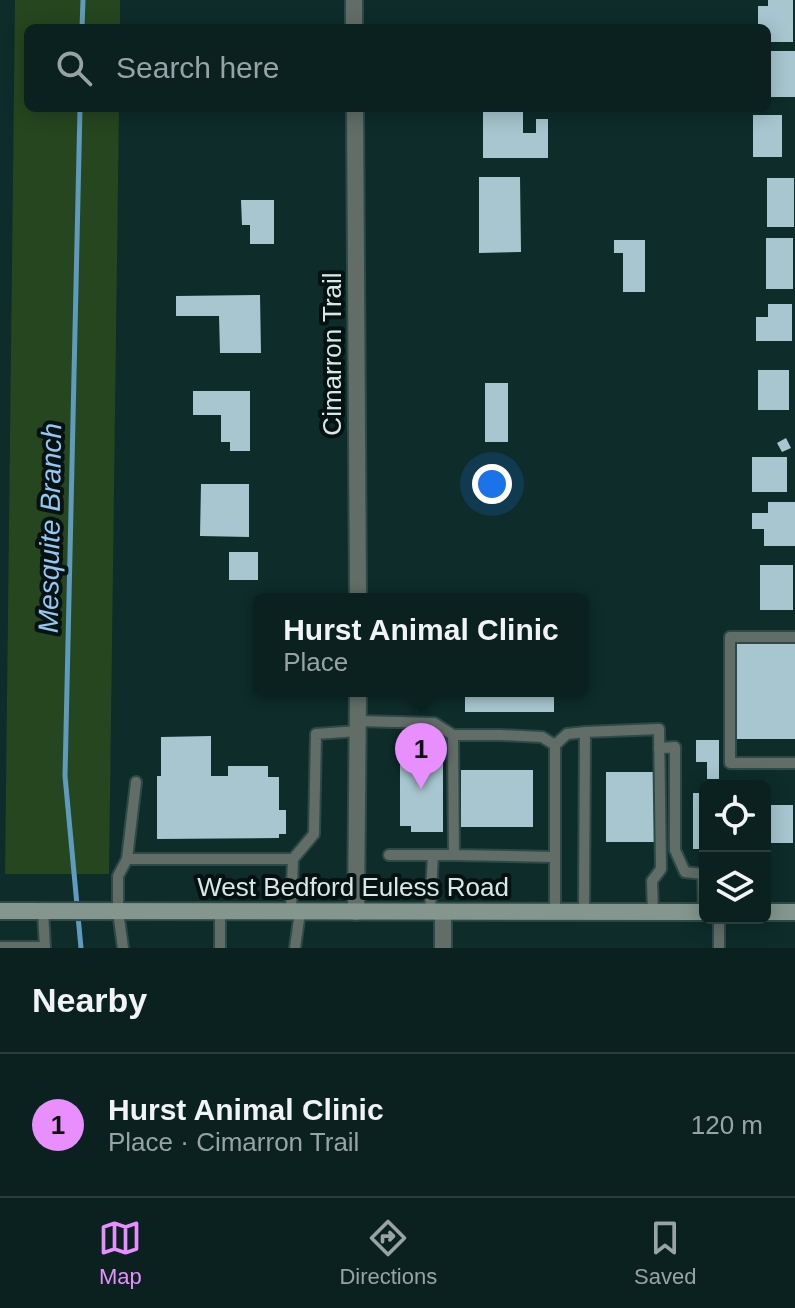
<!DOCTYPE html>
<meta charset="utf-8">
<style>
body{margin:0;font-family:Helvetica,sans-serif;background:#182e2d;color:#f1f3f6}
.controls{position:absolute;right:24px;bottom:24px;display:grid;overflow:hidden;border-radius:12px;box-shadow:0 4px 20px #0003}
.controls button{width:72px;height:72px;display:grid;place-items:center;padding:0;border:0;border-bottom:2px solid #2a3e3e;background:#0a2120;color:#f1f3f6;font:40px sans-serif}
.you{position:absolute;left:492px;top:484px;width:28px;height:28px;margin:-20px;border:6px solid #fff;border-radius:50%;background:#1a73e8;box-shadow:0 0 0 12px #1a73e833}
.badge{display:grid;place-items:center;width:52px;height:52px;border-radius:50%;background:#e88eff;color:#111;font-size:26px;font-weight:700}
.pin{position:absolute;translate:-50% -66px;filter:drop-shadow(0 2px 4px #0008)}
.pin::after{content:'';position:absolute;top:42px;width:28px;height:24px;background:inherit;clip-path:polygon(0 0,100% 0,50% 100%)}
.popup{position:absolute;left:253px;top:593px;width:336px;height:104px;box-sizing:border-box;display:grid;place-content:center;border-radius:12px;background:#0a2120;filter:drop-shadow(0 2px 6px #0005);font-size:26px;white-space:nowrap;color:#99a3a5}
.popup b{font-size:30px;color:#f1f3f6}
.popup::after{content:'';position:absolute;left:50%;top:100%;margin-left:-16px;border:16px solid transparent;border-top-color:#0a2120}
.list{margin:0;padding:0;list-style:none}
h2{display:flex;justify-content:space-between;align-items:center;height:104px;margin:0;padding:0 32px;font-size:34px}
h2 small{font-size:26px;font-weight:400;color:#99a3a5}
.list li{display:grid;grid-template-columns:52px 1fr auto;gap:24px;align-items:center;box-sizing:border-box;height:144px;padding:0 32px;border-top:2px solid #2a3e3e}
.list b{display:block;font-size:30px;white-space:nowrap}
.list p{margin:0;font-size:26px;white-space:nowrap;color:#99a3a5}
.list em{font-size:26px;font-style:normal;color:#99a3a5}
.icon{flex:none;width:44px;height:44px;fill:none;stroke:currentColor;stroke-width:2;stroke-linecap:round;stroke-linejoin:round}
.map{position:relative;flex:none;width:795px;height:948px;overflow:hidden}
.search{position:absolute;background:#0a2120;box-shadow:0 4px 20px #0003;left:24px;right:24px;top:24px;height:88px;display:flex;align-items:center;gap:20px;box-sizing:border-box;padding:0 28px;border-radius:12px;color:#99a3a5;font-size:30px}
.sheet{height:248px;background:#0a2120}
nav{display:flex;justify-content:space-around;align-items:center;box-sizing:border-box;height:112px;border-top:2px solid #2a3e3e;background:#0a2120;font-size:22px;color:#99a3a5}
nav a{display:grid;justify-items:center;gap:4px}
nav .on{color:#e88eff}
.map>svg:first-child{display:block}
.green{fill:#25461f}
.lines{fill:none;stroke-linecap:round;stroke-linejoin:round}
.stream{stroke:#609abe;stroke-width:5}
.building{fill:#a7c6cf}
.lane-casing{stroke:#2d4a48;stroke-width:14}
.street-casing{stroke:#2d4a48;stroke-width:20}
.secondary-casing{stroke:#2d4a48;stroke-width:20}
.lane{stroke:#626d68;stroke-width:10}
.street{stroke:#626d68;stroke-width:16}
.secondary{stroke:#84968e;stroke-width:16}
.labels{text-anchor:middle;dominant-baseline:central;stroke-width:8;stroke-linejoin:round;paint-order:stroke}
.street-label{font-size:26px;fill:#d7e8e7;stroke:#061211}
.water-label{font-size:28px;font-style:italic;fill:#92c9f4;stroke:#061211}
</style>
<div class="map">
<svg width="795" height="948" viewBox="0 0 795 948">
<rect width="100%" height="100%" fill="#0d2c2a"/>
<path class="green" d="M 15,0 L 120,0 L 120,28 L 28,28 L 28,108 L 119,108 L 109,874 L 5,874 Z"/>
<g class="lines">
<path class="stream" d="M 82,28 L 83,0
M 80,108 L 65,776 L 81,948"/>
</g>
<path class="building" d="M 768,0 L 793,0 L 793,42 L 767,42 L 767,28 L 758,28 L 758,6 L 768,6 Z
M 767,51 L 795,51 L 795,97 L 767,97 Z
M 483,108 L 523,108 L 523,133 L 536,133 L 536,119 L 548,119 L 548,158 L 483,158 Z
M 753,115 L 782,115 L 782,157 L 753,157 Z
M 479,177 L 520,177 L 521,252 L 479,253 Z
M 767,178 L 794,178 L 794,227 L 767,227 Z
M 241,200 L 274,200 L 274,244 L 250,244 L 250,225 L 242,225 Z
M 766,238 L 793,238 L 793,289 L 766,289 Z
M 614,240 L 645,240 L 645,292 L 623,292 L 623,253 L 614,253 Z
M 260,295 L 261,353 L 220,353 L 219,316 L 176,316 L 176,296 Z
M 768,304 L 792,304 L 792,341 L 756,341 L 756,317 L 768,317 Z
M 758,370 L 789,370 L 789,410 L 758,410 Z
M 485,383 L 508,383 L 508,442 L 485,442 Z
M 193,391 L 250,391 L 250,451 L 230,451 L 230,442 L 221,442 L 221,415 L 193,415 Z
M 786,438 L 791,448 L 782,452 L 777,443 Z
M 752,457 L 787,457 L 787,492 L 752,492 Z
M 201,484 L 249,484 L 249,537 L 200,536 Z
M 768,502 L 795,502 L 795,546 L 764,546 L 764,529 L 752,529 L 752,513 L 768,513 Z
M 229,552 L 258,552 L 258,580 L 229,580 Z
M 760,565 L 793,565 L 793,610 L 760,610 Z
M 735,643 L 795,643 L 795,739 L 735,739 Z
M 255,656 L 259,656 L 259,680 L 255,680 Z
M 465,691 L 554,691 L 554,712 L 465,712 Z
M 211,736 L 211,776 L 228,776 L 228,766 L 268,766 L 268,777 L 279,777 L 279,810 L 286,810 L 286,834 L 279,834 L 279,838 L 157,839 L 157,776 L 161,776 L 161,737 Z
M 696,740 L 719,740 L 719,779 L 707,779 L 707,762 L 696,762 Z
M 400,753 L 443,753 L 443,832 L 411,832 L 411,826 L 400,826 Z
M 461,770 L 533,770 L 533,827 L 461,827 Z
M 606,772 L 656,772 L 656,842 L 606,842 Z
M 693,793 L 705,793 L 705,849 L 693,849 Z
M 765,805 L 793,805 L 793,843 L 765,843 Z"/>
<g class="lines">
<defs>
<path id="lane" d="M 795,637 L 730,637 L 730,763 L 795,763
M 358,721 L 434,723 L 453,735 L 501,735 L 542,737 L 555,745 L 555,912
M 453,735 L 454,855 L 555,857
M 555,745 L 567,734 L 585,732
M 659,748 L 675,747 L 675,850 L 685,872 L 703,874 L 704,912
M 389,855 L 454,855
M 127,859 L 136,782
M 43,911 L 45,948
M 220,911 L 220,948
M 291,911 L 293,859 L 314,834 L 316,734 L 358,731
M 430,912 L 433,855
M 584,912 L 585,732 L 659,729 L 661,869 L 652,881 L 653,912
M 0,947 L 45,947
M 123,948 L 118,911 L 118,876 L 127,859 L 293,859
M 295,948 L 300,912
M 719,948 L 719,918"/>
<path id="street" d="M 354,0 L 354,28
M 355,108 L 358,599
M 356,912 L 358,691
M 443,912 L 443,948"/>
<path id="secondary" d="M 0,911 L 705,912
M 765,912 L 795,912"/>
</defs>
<use href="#lane" class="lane-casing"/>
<use href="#street" class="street-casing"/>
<use href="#secondary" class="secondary-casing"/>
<use href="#lane" class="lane"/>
<use href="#street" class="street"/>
<use href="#secondary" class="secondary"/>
</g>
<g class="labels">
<g class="street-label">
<text transform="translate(332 354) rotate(-90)">Cimarron Trail</text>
<text x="353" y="887">West Bedford Euless Road</text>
</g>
<g class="water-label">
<text transform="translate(50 528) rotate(-89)">Mesquite Branch</text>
</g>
</g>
</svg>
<div class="controls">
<button><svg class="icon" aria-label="locate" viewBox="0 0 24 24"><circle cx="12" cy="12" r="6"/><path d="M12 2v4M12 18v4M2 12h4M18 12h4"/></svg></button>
<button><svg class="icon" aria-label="layers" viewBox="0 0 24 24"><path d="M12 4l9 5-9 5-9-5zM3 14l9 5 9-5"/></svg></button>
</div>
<div class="you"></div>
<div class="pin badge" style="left:421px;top:789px">1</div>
<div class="popup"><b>Hurst Animal Clinic</b>Place</div>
<div class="search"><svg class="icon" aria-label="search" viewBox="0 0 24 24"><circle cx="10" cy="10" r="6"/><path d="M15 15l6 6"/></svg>Search here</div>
</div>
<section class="sheet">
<h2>Nearby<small></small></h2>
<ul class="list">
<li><span class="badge">1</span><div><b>Hurst Animal Clinic</b><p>Place · Cimarron Trail</p></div><em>120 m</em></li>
</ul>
</section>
<nav>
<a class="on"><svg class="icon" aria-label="map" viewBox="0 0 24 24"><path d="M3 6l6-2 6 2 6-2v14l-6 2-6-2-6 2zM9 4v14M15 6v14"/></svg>Map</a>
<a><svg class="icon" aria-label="directions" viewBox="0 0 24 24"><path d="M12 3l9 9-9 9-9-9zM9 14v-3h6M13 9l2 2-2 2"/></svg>Directions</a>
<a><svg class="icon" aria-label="saved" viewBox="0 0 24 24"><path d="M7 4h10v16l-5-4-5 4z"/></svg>Saved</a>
</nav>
